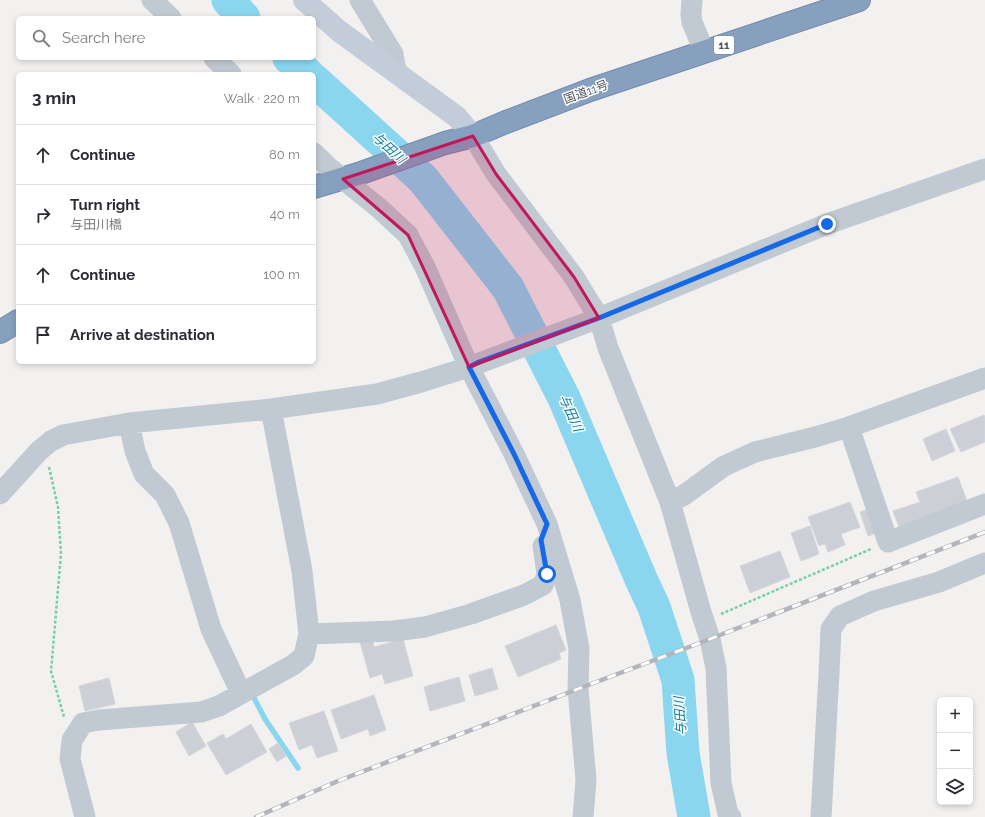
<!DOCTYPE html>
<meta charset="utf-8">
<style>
body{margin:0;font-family:Raleway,"Noto Sans JP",sans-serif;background:#f2f2f3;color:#2b2b33}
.controls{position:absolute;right:12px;bottom:12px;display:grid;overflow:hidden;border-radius:6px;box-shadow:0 2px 6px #0003}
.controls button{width:36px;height:36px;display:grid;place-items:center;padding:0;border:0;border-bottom:1px solid #e1e1e2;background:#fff;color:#2b2b33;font:20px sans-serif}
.stop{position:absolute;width:12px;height:12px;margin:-9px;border:3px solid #1569e8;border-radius:50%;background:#fff}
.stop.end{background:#1569e8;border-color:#fff;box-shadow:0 1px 4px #0008}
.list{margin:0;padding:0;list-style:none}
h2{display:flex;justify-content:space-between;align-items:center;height:52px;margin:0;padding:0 16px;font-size:17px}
h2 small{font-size:13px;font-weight:400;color:#7c7c81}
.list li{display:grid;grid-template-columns:26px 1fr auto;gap:12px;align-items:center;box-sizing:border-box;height:60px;padding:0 16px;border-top:1px solid #e1e1e2}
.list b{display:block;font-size:15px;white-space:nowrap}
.list p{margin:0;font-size:13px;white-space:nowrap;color:#7c7c81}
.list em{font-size:13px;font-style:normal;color:#7c7c81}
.icon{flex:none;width:22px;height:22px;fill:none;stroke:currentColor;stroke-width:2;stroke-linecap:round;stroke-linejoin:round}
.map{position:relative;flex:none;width:985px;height:817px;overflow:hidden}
.search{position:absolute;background:#fff;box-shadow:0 2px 6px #0003;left:16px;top:16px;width:300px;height:44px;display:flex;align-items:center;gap:10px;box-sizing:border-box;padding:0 14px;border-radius:6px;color:#7c7c81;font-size:15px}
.panel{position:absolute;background:#fff;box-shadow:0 2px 6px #0003;left:16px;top:72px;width:300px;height:292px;border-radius:6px}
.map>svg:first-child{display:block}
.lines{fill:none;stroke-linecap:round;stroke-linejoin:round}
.stream{stroke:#8ad6ef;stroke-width:5.5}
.river{stroke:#8ad6ef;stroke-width:33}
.building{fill:#cccfd5;stroke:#d4d6dc}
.highway-casing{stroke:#728bac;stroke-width:24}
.path{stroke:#75d0a6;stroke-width:2.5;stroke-dasharray:3 2;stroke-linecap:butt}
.street{stroke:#c1cad2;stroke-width:21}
.secondary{stroke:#c2cdd9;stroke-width:22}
.highway{stroke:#87a0c0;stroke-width:22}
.rail-casing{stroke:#b2b5bb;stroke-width:4.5}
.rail{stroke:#fff;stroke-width:3;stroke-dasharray:9;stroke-linecap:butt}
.route{stroke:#1569e8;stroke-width:5}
.marked{fill:#c2185b;fill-opacity:0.2;stroke:#c2185b;stroke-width:3;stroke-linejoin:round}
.labels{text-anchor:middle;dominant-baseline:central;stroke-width:3;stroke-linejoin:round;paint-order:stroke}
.shield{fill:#fff;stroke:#7e878e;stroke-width:1}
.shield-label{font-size:11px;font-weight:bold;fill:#47535e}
.street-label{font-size:12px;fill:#47535e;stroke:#fff}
.water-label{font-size:13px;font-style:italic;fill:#0a7ba0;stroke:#fff}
</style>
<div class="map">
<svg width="985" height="817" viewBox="0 0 985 817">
<rect width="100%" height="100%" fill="#f3f0f0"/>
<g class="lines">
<path class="stream" d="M 253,696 L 265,719 L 298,768"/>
<path class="river" d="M 228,0 L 244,18
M 289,58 L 308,74
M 314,80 L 423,179 L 508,288 L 564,398 L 641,579 L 654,607 L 678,680 L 683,753 L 694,817"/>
</g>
<path class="building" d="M 984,415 L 985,418 L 985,442 L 961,452 L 950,429 Z
M 946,429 L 955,451 L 932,461 L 923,439 Z
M 958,477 L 968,504 L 900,530 L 893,511 L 920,502 L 916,492 Z
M 850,502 L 860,527 L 841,534 L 845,545 L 828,552 L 825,544 L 819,546 L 808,517 Z
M 874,507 L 882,531 L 868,536 L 860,512 Z
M 810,526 L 819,554 L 801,561 L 791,533 Z
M 780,551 L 790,577 L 750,593 L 740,566 Z
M 556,625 L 566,650 L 559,653 L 561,659 L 518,677 L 505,646 Z
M 372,638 L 374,647 L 403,639 L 413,676 L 385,684 L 382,674 L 370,678 L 360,642 Z
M 492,668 L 498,689 L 475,696 L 469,675 Z
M 459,677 L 465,701 L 430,711 L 424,687 Z
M 109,678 L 115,704 L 85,711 L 79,686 Z
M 374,695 L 386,730 L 370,736 L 368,729 L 341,739 L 331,710 Z
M 324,711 L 338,751 L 317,758 L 312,745 L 299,750 L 289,723 Z
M 192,722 L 206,746 L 189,756 L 176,732 Z
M 251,724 L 267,752 L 226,775 L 207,743 L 223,734 L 226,739 Z
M 278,743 L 286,756 L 277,762 L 269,749 Z"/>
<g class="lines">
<defs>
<path id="highway" d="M 314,187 L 358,174 L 445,143 L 473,136 L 506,122 L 590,90 L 859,0
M 0,332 L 18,321"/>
</defs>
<use href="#highway" class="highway-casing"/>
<path class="path" d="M 49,467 L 58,507 L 61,554 L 51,671 L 64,717
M 721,614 L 871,549"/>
<path class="street" d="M 152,0 L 171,18
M 360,0 L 393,54 L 396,72
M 692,0 L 691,15 L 692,22 L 704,51
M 214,58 L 231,74
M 473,136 L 496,174 L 574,277 L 599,318 L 608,348 L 670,502 L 701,612 L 710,639 L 716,668 L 721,783 L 728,814 L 731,817
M 314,153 L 328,167 L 379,208 L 408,235 L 425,267 L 469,367 L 514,454 L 547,524 L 570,600 L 579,649 L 578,689 L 586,780 L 583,817
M 129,423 L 135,451 L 144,474 L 165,495 L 179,523 L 211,629 L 241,693
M 849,427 L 888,542 L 985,504
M 0,494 L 39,451 L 51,441 L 63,435 L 129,423 L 271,409 L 377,394 L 421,382 L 469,367 L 599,318 L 827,224 L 985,169
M 670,502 L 684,495 L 724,466 L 755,452 L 815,437 L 849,427 L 985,378
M 309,634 L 394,631 L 425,627 L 471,614 L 524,595 L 543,585 L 547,574 L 543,546
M 85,817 L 70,759 L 72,740 L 83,723 L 99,720 L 201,712 L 219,706 L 293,665 L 304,656 L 309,634 L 302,571 L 271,409
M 821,817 L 829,673 L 831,629 L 840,616 L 874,601 L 939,582 L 985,563"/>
<path class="secondary" d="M 304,0 L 339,31 L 457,117 L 473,136"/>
<use href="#highway" class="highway"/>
<defs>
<path id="rail" d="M 256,817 L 338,781 L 591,684 L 697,644 L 985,532"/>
</defs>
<use href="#rail" class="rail-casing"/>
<use href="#rail" class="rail"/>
</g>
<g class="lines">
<path class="route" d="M 547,574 L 541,540 L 547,524 L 514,454 L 469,367 L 479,362 L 599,318 L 827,224"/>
</g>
<path class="marked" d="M 473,136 L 496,174 L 574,277 L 599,318 L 469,367 L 408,235 L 343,179 Z"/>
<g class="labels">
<rect class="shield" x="714" y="36" width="20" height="18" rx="3"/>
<g class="shield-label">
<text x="724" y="45">11</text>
</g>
<g class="street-label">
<text transform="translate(586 92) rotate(-20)">国道11号</text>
</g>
<g class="water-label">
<text transform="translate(389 148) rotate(42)">与田川</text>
<text transform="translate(571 413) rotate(66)">与田川</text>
<text transform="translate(680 716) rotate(-94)">与田川</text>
</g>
</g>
</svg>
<div class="controls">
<button>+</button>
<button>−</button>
<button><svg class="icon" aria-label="layers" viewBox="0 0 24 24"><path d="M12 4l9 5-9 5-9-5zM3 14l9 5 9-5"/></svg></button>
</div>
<div class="stop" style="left:547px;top:574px"></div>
<div class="stop end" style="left:827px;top:224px"></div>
<div class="search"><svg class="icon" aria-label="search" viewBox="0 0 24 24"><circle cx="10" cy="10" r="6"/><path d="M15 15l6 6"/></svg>Search here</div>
<section class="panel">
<h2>3 min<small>Walk · 220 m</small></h2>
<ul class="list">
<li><svg class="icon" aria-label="ahead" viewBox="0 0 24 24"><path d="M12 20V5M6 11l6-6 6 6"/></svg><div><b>Continue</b></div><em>80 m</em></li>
<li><svg class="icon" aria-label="right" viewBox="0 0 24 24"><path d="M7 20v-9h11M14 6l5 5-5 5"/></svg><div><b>Turn right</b><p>与田川橋</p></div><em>40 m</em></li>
<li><svg class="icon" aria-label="ahead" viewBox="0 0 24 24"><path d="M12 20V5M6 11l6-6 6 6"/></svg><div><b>Continue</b></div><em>100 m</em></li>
<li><svg class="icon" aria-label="arrive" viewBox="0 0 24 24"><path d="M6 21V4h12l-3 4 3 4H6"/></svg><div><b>Arrive at destination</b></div></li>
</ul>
</section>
</div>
